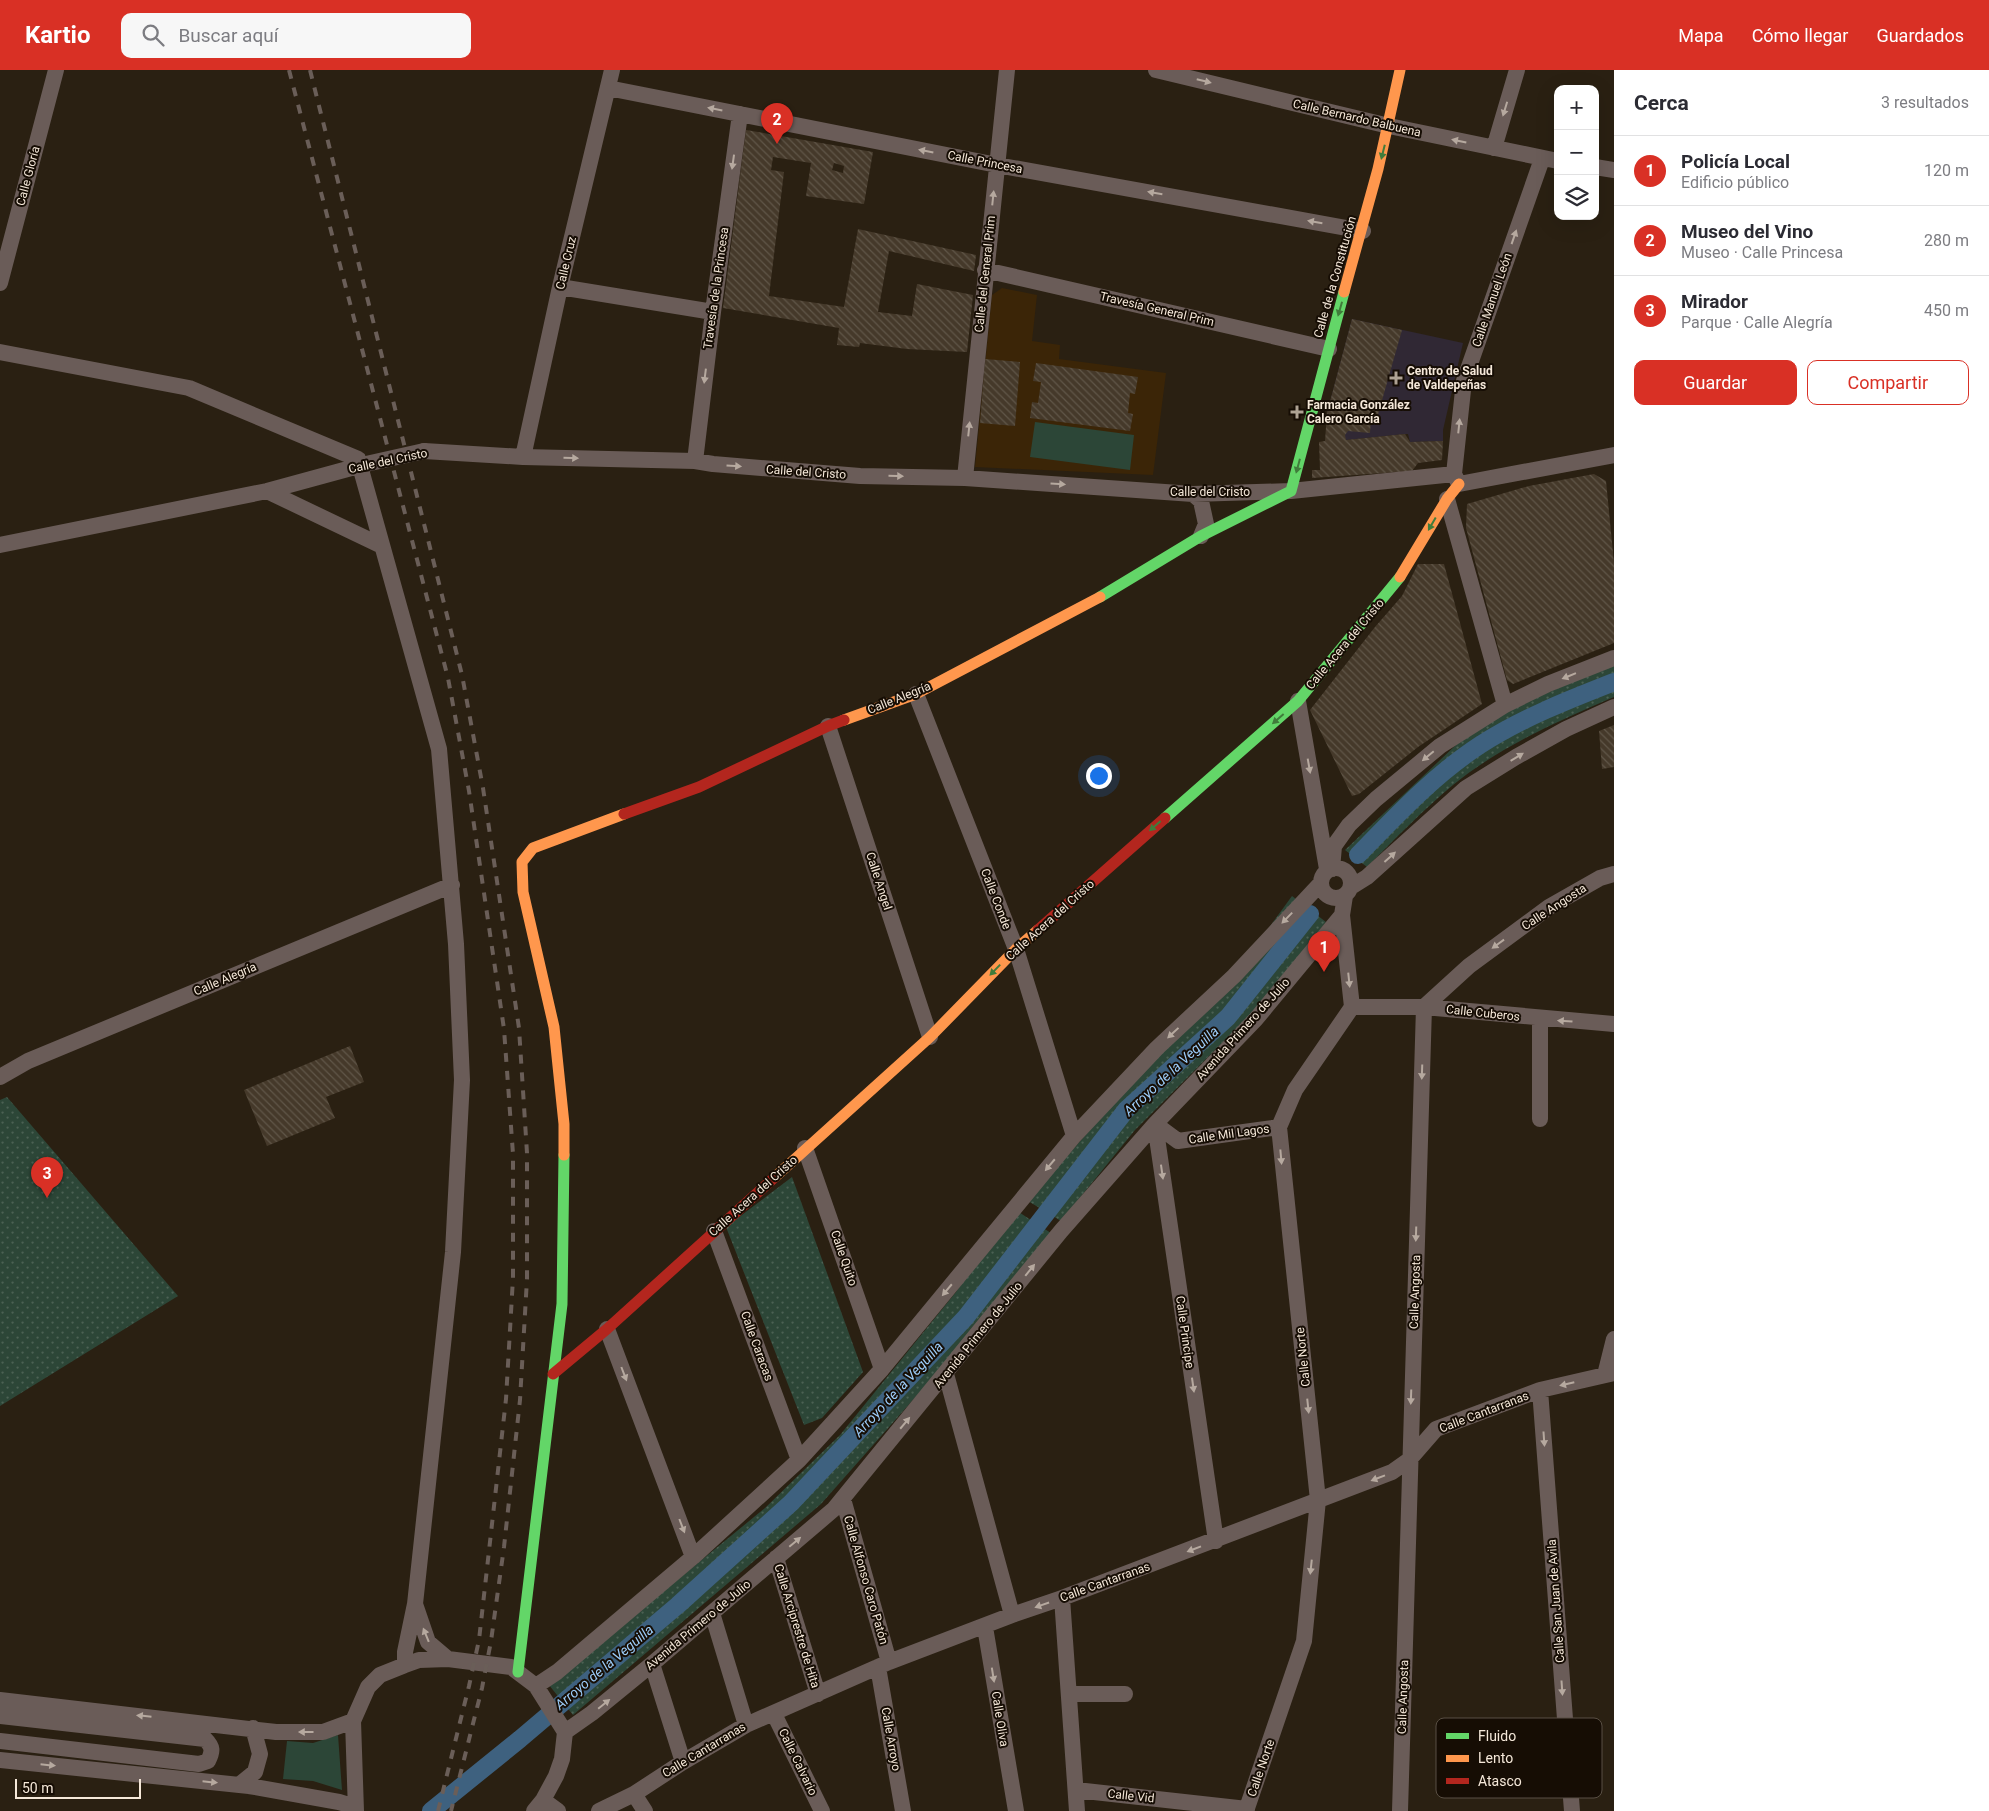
<!DOCTYPE html>
<html lang="es">
<meta charset="utf-8">
<style>
body{margin:0;font-family:Roboto,sans-serif;background:#f7f7f7;color:#2b2b33}
.controls{position:absolute;right:15px;top:15px;display:grid;overflow:hidden;border-radius:10px;box-shadow:0 5px 20px #0002}
.controls button{width:45px;height:45px;display:grid;place-items:center;padding:0;border:0;border-bottom:1px solid #e1e1e2;background:#fff;color:#2b2b33;font:25px sans-serif}
.scale{position:absolute;left:15px;bottom:12px;width:126px;box-sizing:border-box;padding-left:5px;border:2px solid #f5e8d9;border-top:0;font-size:14px;line-height:18px;white-space:nowrap;color:#f5e8d9;-webkit-text-stroke:4px #160d04;paint-order:stroke}
.you{position:absolute;left:1098px;top:705px;width:18px;height:18px;margin:-12px;border:4px solid #fff;border-radius:50%;background:#1a73e8;box-shadow:0 0 0 8px #1a73e833}
.badge{display:grid;place-items:center;width:32px;height:32px;border-radius:50%;background:#d93025;color:#fff;font-size:16px;font-weight:700}
.pin{position:absolute;translate:-50% -41px;filter:drop-shadow(0 1px 2px #0008)}
.pin::after{content:'';position:absolute;top:26px;width:18px;height:15px;background:inherit;clip-path:polygon(0 0,100% 0,50% 100%)}
.list{margin:0;padding:0;list-style:none}
h2{display:flex;justify-content:space-between;align-items:center;height:65px;margin:0;padding:0 20px;font-size:21px}
h2 small{font-size:16px;font-weight:400;color:#7c7c81}
.list li{display:grid;grid-template-columns:32px 1fr auto;gap:15px;align-items:center;box-sizing:border-box;height:70px;padding:0 20px;border-top:1px solid #e1e1e2}
.list b{display:block;font-size:19px;white-space:nowrap}
.list p{margin:0;font-size:16px;white-space:nowrap;color:#7c7c81}
.list em{font-size:16px;font-style:normal;color:#7c7c81}
.actions{display:flex;gap:10px;padding:15px 20px}
.actions a{flex:1;padding:11px 0;border:1px solid #d93025;border-radius:10px;text-align:center;font-size:18px;color:#d93025}
.actions .main{background:#d93025;color:#fff}
.icon{flex:none;width:28px;height:28px;fill:none;stroke:currentColor;stroke-width:2;stroke-linecap:round;stroke-linejoin:round}
.map{position:relative;flex:none;width:1614px;height:1741px;overflow:hidden}
header{display:flex;align-items:center;gap:30px;box-sizing:border-box;height:70px;padding:0 25px;background:#d93025;color:#fff}
header strong{font-size:24px}
nav{display:flex;gap:28px;margin-inline-start:auto;font-size:18px}
.search{width:350px;height:45px;background:#f7f7f7;display:flex;align-items:center;gap:12px;box-sizing:border-box;padding:0 18px;border-radius:10px;color:#7c7c81;font-size:19px}
main{display:flex}
aside{flex:1;background:#fff}
.map>svg:first-child{display:block}
.built{fill:#3b2507}
.medical{fill:#302834}
.park{fill:url(#park-dots)}
.garden{fill:#2c4637}
.lines{fill:none;stroke-linecap:round;stroke-linejoin:round}
.canal{stroke:#3e617f;stroke-width:18}
.building{fill:url(#building-back-hatch);fill-rule:evenodd}
.street{stroke:#6a5c58;stroke-width:16}
.fast{stroke:#63d668;stroke-width:11}
.slow{stroke:#ff974d;stroke-width:11}
.jam{stroke:#b3261e;stroke-width:11}
.rail{stroke:#6a5e58;stroke-width:4;stroke-dasharray:9 9;stroke-linecap:butt}
.street-bridge{stroke:#6a5c58;stroke-width:16}
.oneway{fill:#b6a99f}
.oneway2{fill:#407c3b}
.poi-dot{fill:#aea293;stroke:#160d04;stroke-width:2}
.labels{text-anchor:middle;dominant-baseline:central;stroke-width:4;stroke-linejoin:round;paint-order:stroke}
.street-label{font-size:12px;fill:#f5e8d9;stroke:#160d04}
.poi-label{font-size:12px;font-weight:bold;fill:#f5e8d9;stroke:#160d04;text-anchor:start}
.water-label{font-size:14px;font-style:italic;fill:#9cccf9;stroke:#160d04}
.key{fill:#160d04;stroke:#594f44;stroke-width:1}
.key-label{font-size:14px;fill:#f5e8d9}
</style>
<header>
<strong>Kartio</strong>
<div class="search"><svg class="icon" aria-label="search" viewBox="0 0 24 24"><circle cx="10" cy="10" r="6"/><path d="M15 15l6 6"/></svg>Buscar aquí</div>
<nav><a>Mapa</a><a>Cómo llegar</a><a>Guardados</a></nav>
</header>
<main>
<div class="map">
<svg width="1614" height="1741" viewBox="0 0 1614 1741">
<defs>
<pattern id="park-dots" width="8" height="8" patternUnits="userSpaceOnUse" patternTransform="scale(1.25)"><rect width="8" height="8" fill="#2c4637"/><path d="M2 2h.1M6 6h.1" fill="none" stroke="#4b6153" stroke-width="1.8" stroke-linecap="round"/></pattern>
<pattern id="building-back-hatch" width="6" height="6" patternUnits="userSpaceOnUse" patternTransform="scale(1.25)"><rect width="6" height="6" fill="#45392a"/><path d="M-1 5l2 2M0 0l6 6M5-1l2 2" fill="none" stroke="#605648"/></pattern>
</defs>
<rect width="100%" height="100%" fill="#2a2012"/>
<path class="built" d="M 1002,218 L 1037,225 L 1032,271 L 1060,275 L 1059,289 L 1166,303 L 1153,405 L 975,397 L 992,225 Z"/>
<path class="medical" d="M 1352,249 L 1463,273 L 1443,360 L 1443,371 L 1410,372 L 1408,364 L 1405,364 L 1346,370 L 1327,343 Z"/>
<path class="park" d="M 1614,594 L 1614,627 C 1558,651 1501,676 1453,715 C 1423,740 1395,769 1367,797 L 1345,780 L 1457,674 L 1507,640 Z
M 1292,826 L 1326,852 L 1254,941 L 1135,1060 L 1061,1151 L 1028,1131 L 1109,1038 L 1234,906 Z
M 7,1027 L 178,1226 L 0,1336 L 0,1030 Z
M 792,1107 L 863,1302 L 822,1348 L 804,1355 L 726,1157 Z
M 1014,1139 L 1057,1167 L 821,1434 L 573,1645 L 549,1615 L 765,1438 L 840,1365 L 956,1222 Z"/>
<path class="garden" d="M 1035,352 L 1134,365 L 1130,400 L 1030,387 Z
M 338,1665 L 342,1720 L 313,1711 L 283,1709 L 287,1671 L 313,1673 Z"/>
<g class="lines">
<path class="canal" d="M 1358,785 C 1396,746 1434,705 1480,675 C 1522,648 1568,630 1614,612
M 431,1741 L 520,1669 L 678,1535 L 791,1433 L 966,1247 L 1126,1040 L 1228,947 L 1310,844"/>
</g>
<path class="building" d="M 746,60 L 873,82 L 864,134 L 806,126 L 811,93 L 773,87 L 771,100 L 784,102 L 769,226 L 844,237 L 858,159 L 976,185 L 974,201 L 889,181 L 878,242 L 912,246 L 917,214 L 973,225 L 967,282 L 907,279 L 860,273 L 859,277 L 837,275 L 839,258 L 723,238 ZM 834,93 L 844,96 L 843,103 L 832,100 Z
M 1352,249 L 1402,260 L 1377,348 L 1371,348 L 1370,363 L 1348,361 L 1345,365 L 1346,370 L 1405,364 L 1410,372 L 1443,371 L 1442,390 L 1418,393 L 1412,401 L 1312,408 L 1312,400 L 1320,400 L 1319,372 L 1325,371 L 1327,343 Z
M 985,289 L 1020,292 L 1015,356 L 980,353 Z
M 1036,293 L 1138,307 L 1135,324 L 1130,323 L 1128,343 L 1133,344 L 1130,361 L 1030,348 L 1032,332 L 1038,333 L 1041,312 L 1033,311 Z
M 1594,404 L 1606,411 L 1614,493 L 1614,573 L 1513,614 L 1507,610 L 1466,458 L 1467,434 L 1529,416 Z
M 1418,494 L 1444,494 L 1482,634 L 1418,677 L 1359,724 L 1352,726 L 1310,640 L 1375,557 L 1402,526 Z
M 1614,655 L 1614,697 L 1602,699 L 1599,661 Z
M 350,976 L 364,1012 L 326,1027 L 335,1048 L 267,1076 L 244,1020 Z"/>
<g class="lines">
<path class="street" d="M 1156,0 L 1389,56 L 1558,91
M 608,18 L 997,95 L 1363,161
M 1494,78 L 1517,0
M 1595,97 L 1614,100
M 985,200 L 1329,279
M 0,213 L 56,0
M 560,217 L 713,242
M 0,282 L 189,318 L 358,389 L 439,679 L 456,874 L 462,1010 L 453,1182 L 415,1534 L 405,1582 L 405,1595
M 424,381 L 523,387 L 695,391 L 713,394 L 860,406 L 965,408 L 1193,424 L 1291,421 L 1454,404 L 1459,414 L 1614,385
M 523,387 L 560,217 L 612,0
M 695,391 L 713,242 L 740,44
M 1454,404 L 1464,311 L 1542,89
M 965,408 L 1007,0
M 267,421 L 382,476
M 1193,424 L 1201,431 L 1206,454 L 1201,466
M 1447,429 L 1505,635
M 0,475 L 267,421 L 366,394
M 916,624 L 1016,879 L 1074,1066
M 1298,631 L 1327,799
M 828,656 L 930,967
M1321 813a15 15 0 1 1 30 0a15 15 0 1 1-30 0Z
M 1332,799 L 1334,776 L 1349,755 L 1376,729 L 1440,676 L 1505,635 L 1548,614 L 1614,588
M 1351,817 L 1367,807 L 1466,718 L 1516,687 L 1566,659 L 1614,637
M 1352,937 L 1424,937 L 1614,954
M 0,1007 L 28,991 L 452,815
M 1540,1049 L 1540,949
M 1155,1054 L 1216,1471
M 1155,1054 L 1178,1071 L 1279,1057
M 805,1078 L 882,1299
M 714,1161 L 799,1390
M 607,1259 L 693,1487
M 946,1304 L 1012,1545
M 1605,1305 L 1614,1269
M 1540,1320 L 1572,1741
M 843,1429 L 889,1592
M 776,1488 L 818,1624
M 1062,1528 L 1077,1741
M 415,1534 L 428,1572 L 448,1589
M 712,1543 L 746,1655
M 985,1557 L 1016,1741
M 652,1594 L 683,1692
M 878,1597 L 903,1741
M 536,1616 L 557,1602 L 693,1487 L 799,1390 L 882,1299 L 1074,1066 L 1157,978 L 1234,906 L 1321,813
M 1070,1624 L 1125,1624
M 0,1630 L 276,1662 L 323,1662 L 353,1651
M 774,1644 L 822,1741
M 0,1646 L 205,1669 C 213,1677 213,1681 208,1691 L 199,1694 L 0,1671
M 565,1662 L 592,1643 L 652,1594 L 834,1439 L 1061,1161 L 1155,1054 L 1256,949 L 1342,845 L 1345,826
M 0,1690 L 249,1716 L 339,1732 L 355,1737
M 239,1715 L 255,1702 L 260,1684 L 253,1658
M 1076,1720 L 1247,1739
M 634,1724 L 645,1741
M 543,1730 L 558,1741
M 356,1741 L 353,1651 L 368,1617 L 380,1605 L 405,1595 L 419,1590 L 448,1589 L 511,1597 L 536,1616 L 565,1662 L 562,1689 L 556,1706 L 543,1730 L 534,1741
M 599,1741 L 634,1724 L 683,1692 L 746,1655 L 889,1592 L 1012,1545 L 1062,1528 L 1392,1402 L 1409,1390 L 1436,1359 L 1540,1320 L 1614,1303
M 1246,1741 L 1304,1571 L 1318,1430 L 1279,1057 L 1295,1020 L 1352,937 L 1342,845
M 1400,1741 L 1424,937 L 1469,896 L 1549,837 L 1600,808 L 1614,804"/>
<path class="fast" d="M 1100,527 L 1201,466 L 1291,421 L 1344,222
M 1165,748 L 1298,631 L 1400,507
M 518,1602 L 562,1234 L 564,1085"/>
<path class="slow" d="M 1344,222 L 1378,99 L 1400,0
M 1400,507 L 1447,429 L 1459,414
M 844,650 L 916,624 L 1100,527
M 564,1085 L 564,1054 L 554,957 L 523,822 L 522,792 L 533,778 L 624,744
M 775,1107 L 930,967 L 1016,879 L 1038,860"/>
<path class="jam" d="M 624,744 L 699,717 L 828,656 L 844,650
M 1038,860 L 1165,748
M 553,1304 L 607,1259 L 775,1107"/>
<path class="rail" d="M 289,0 L 448,608 L 469,721 L 504,959 L 513,1084 L 513,1208 L 506,1329 L 479,1570 L 469,1616 L 438,1741
M 310,0 L 462,605 L 483,718 L 519,958 L 527,1083 L 527,1209 L 520,1330 L 504,1477 L 491,1571 L 482,1618 L 451,1741"/>
<path class="street-bridge" d="M 366,394 L 424,381"/>
</g>
<defs><path id="oneway-solid" d="M-6-.8H1V-3.2L6.5 0L1 3.2V.8H-6Z" transform="scale(1.25)"/></defs>
<g class="oneway">
<use href="#oneway-solid" transform="translate(1204 11) rotate(14)"/>
<use href="#oneway-solid" transform="translate(715 39) rotate(-169)"/>
<use href="#oneway-solid" transform="translate(1505 39) rotate(107)"/>
<use href="#oneway-solid" transform="translate(1459 71) rotate(-168)"/>
<use href="#oneway-solid" transform="translate(926 81) rotate(-169)"/>
<use href="#oneway-solid" transform="translate(733 92) rotate(98)"/>
<use href="#oneway-solid" transform="translate(1155 123) rotate(-170)"/>
<use href="#oneway-solid" transform="translate(993 128) rotate(-84)"/>
<use href="#oneway-solid" transform="translate(1315 152) rotate(-170)"/>
<use href="#oneway-solid" transform="translate(1514 167) rotate(-71)"/>
<use href="#oneway-solid" transform="translate(705 306) rotate(97)"/>
<use href="#oneway-solid" transform="translate(1459 356) rotate(-84)"/>
<use href="#oneway-solid" transform="translate(969 359) rotate(-84)"/>
<use href="#oneway-solid" transform="translate(571 388) rotate(2)"/>
<use href="#oneway-solid" transform="translate(734 396) rotate(4)"/>
<use href="#oneway-solid" transform="translate(896 406) rotate(1)"/>
<use href="#oneway-solid" transform="translate(1058 414) rotate(4)"/>
<use href="#oneway-solid" transform="translate(1569 606) rotate(158)"/>
<use href="#oneway-solid" transform="translate(1428 686) rotate(140)"/>
<use href="#oneway-solid" transform="translate(1517 687) rotate(-31)"/>
<use href="#oneway-solid" transform="translate(1309 696) rotate(80)"/>
<use href="#oneway-solid" transform="translate(1390 787) rotate(-42)"/>
<use href="#oneway-solid" transform="translate(1287 848) rotate(134)"/>
<use href="#oneway-solid" transform="translate(1498 874) rotate(144)"/>
<use href="#oneway-solid" transform="translate(1349 910) rotate(84)"/>
<use href="#oneway-solid" transform="translate(1565 951) rotate(-176)"/>
<use href="#oneway-solid" transform="translate(1173 963) rotate(137)"/>
<use href="#oneway-solid" transform="translate(1422 1002) rotate(92)"/>
<use href="#oneway-solid" transform="translate(1281 1087) rotate(85)"/>
<use href="#oneway-solid" transform="translate(1050 1095) rotate(130)"/>
<use href="#oneway-solid" transform="translate(1162 1102) rotate(82)"/>
<use href="#oneway-solid" transform="translate(1416 1164) rotate(92)"/>
<use href="#oneway-solid" transform="translate(1030 1200) rotate(-51)"/>
<use href="#oneway-solid" transform="translate(947 1220) rotate(130)"/>
<use href="#oneway-solid" transform="translate(624 1304) rotate(69)"/>
<use href="#oneway-solid" transform="translate(1567 1314) rotate(167)"/>
<use href="#oneway-solid" transform="translate(1193 1315) rotate(82)"/>
<use href="#oneway-solid" transform="translate(1411 1327) rotate(92)"/>
<use href="#oneway-solid" transform="translate(1308 1336) rotate(84)"/>
<use href="#oneway-solid" transform="translate(905 1353) rotate(-50)"/>
<use href="#oneway-solid" transform="translate(1544 1369) rotate(86)"/>
<use href="#oneway-solid" transform="translate(1378 1408) rotate(159)"/>
<use href="#oneway-solid" transform="translate(682 1456) rotate(69)"/>
<use href="#oneway-solid" transform="translate(795 1472) rotate(-40)"/>
<use href="#oneway-solid" transform="translate(1194 1479) rotate(159)"/>
<use href="#oneway-solid" transform="translate(1311 1497) rotate(96)"/>
<use href="#oneway-solid" transform="translate(1042 1535) rotate(161)"/>
<use href="#oneway-solid" transform="translate(426 1565) rotate(-112)"/>
<use href="#oneway-solid" transform="translate(993 1605) rotate(81)"/>
<use href="#oneway-solid" transform="translate(1562 1618) rotate(86)"/>
<use href="#oneway-solid" transform="translate(604 1634) rotate(-39)"/>
<use href="#oneway-solid" transform="translate(144 1646) rotate(-174)"/>
<use href="#oneway-solid" transform="translate(306 1662) rotate(180)"/>
<use href="#oneway-solid" transform="translate(48 1695) rotate(6)"/>
<use href="#oneway-solid" transform="translate(210 1712) rotate(6)"/>
</g>
<g class="oneway2">
<use href="#oneway-solid" transform="translate(1383 82) rotate(104)"/>
<use href="#oneway-solid" transform="translate(1340 239) rotate(106)"/>
<use href="#oneway-solid" transform="translate(1298 396) rotate(105)"/>
<use href="#oneway-solid" transform="translate(1432 454) rotate(120)"/>
<use href="#oneway-solid" transform="translate(1278 649) rotate(139)"/>
<use href="#oneway-solid" transform="translate(1155 756) rotate(139)"/>
<use href="#oneway-solid" transform="translate(995 900) rotate(134)"/>
</g>
<g class="poi-dot">
<path d="M1393.5 300.5h5v5h5v5h-5v5h-5v-5h-5v-5h5z"/>
<path d="M1294.5 334.5h5v5h5v5h-5v5h-5v-5h-5v-5h5z"/>
</g>
<g class="labels">
<g class="street-label">
<text transform="translate(1357 48) rotate(13)">Calle Bernardo Balbuena</text>
<text transform="translate(985 92) rotate(11)">Calle Princesa</text>
<text transform="translate(28 106) rotate(-75)">Calle Gloría</text>
<text transform="translate(566 193) rotate(-77)">Calle Cruz</text>
<text transform="translate(985 204) rotate(-84)">Calle del General Prim</text>
<text transform="translate(1335 207) rotate(-74)">Calle de la Constitución</text>
<text transform="translate(716 218) rotate(-82)">Travesía de la Princesa</text>
<text transform="translate(1492 230) rotate(-71)">Calle Manuel León</text>
<text transform="translate(1157 239) rotate(13)">Travesía General Prim</text>
<text transform="translate(388 391) rotate(-12)">Calle del Cristo</text>
<text transform="translate(806 402) rotate(4)">Calle del Cristo</text>
<text x="1210" y="422">Calle del Cristo</text>
<text transform="translate(1345 574) rotate(-50)">Calle Acera del Cristo</text>
<text transform="translate(899 628) rotate(-22)">Calle Alegría</text>
<text transform="translate(879 811) rotate(72)">Calle Angel</text>
<text transform="translate(996 829) rotate(69)">Calle Conde</text>
<text transform="translate(1554 837) rotate(-33)">Calle Angosta</text>
<text transform="translate(1050 850) rotate(-42)">Calle Acera del Cristo</text>
<text transform="translate(225 909) rotate(-23)">Calle Alegría</text>
<text transform="translate(1483 943) rotate(6)">Calle Cuberos</text>
<text transform="translate(1243 959) rotate(-48)">Avenida Primero de Julio</text>
<text transform="translate(1229 1064) rotate(-8)">Calle Mil Lagos</text>
<text transform="translate(753 1126) rotate(-42)">Calle Acera del Cristo</text>
<text transform="translate(844 1188) rotate(71)">Calle Quito</text>
<text transform="translate(1415 1222) rotate(-88)">Calle Angosta</text>
<text transform="translate(1185 1262) rotate(82)">Calle Principe</text>
<text transform="translate(978 1265) rotate(-51)">Avenida Primero de Julio</text>
<text transform="translate(757 1276) rotate(70)">Calle Caracas</text>
<text transform="translate(1303 1287) rotate(-96)">Calle Norte</text>
<text transform="translate(1484 1342) rotate(-21)">Calle Cantarranas</text>
<text transform="translate(866 1510) rotate(74)">Calle Alfonso Caro Patón</text>
<text transform="translate(1105 1512) rotate(-20)">Calle Cantarranas</text>
<text transform="translate(1556 1531) rotate(-94)">Calle San Juan de Avila</text>
<text transform="translate(698 1555) rotate(-40)">Avenida Primero de Julio</text>
<text transform="translate(797 1556) rotate(73)">Calle Arciprestre de Hita</text>
<text transform="translate(1403 1627) rotate(-88)">Calle Angosta</text>
<text transform="translate(1000 1649) rotate(81)">Calle Oliva</text>
<text transform="translate(891 1669) rotate(80)">Calle Arroyo</text>
<text transform="translate(704 1680) rotate(-31)">Calle Cantarranas</text>
<text transform="translate(798 1692) rotate(64)">Calle Calvario</text>
<text transform="translate(1261 1698) rotate(-71)">Calle Norte</text>
<text transform="translate(1131 1726) rotate(6)">Calle Vid</text>
</g>
<g class="poi-label">
<text x="1407" y="301">Centro de Salud<tspan x="1407" dy="14">de Valdepeñas</tspan></text>
<text x="1307" y="335">Farmacia González<tspan x="1307" dy="14">Calero García</tspan></text>
</g>
<g class="water-label">
<text transform="translate(1171 1001) rotate(-43)">Arroyo de la Veguilla</text>
<text transform="translate(898 1319) rotate(-47)">Arroyo de la Veguilla</text>
<text transform="translate(604 1597) rotate(-40)">Arroyo de la Veguilla</text>
</g>
</g>
<rect x="1436" y="1648" width="166" height="80" rx="8" class="key"/>
<rect x="1446" y="1663" width="23" height="6" fill="#63d668"/>
<rect x="1446" y="1685" width="23" height="7" fill="#ff974d"/>
<rect x="1446" y="1708" width="23" height="6" fill="#b3261e"/>
<g class="key-label">
<text x="1478" y="1671">Fluido</text>
<text x="1478" y="1693">Lento</text>
<text x="1478" y="1716">Atasco</text>
</g>
</svg>
<div class="controls">
<button>+</button>
<button>−</button>
<button><svg class="icon" aria-label="layers" viewBox="0 0 24 24"><path d="M12 4l9 5-9 5-9-5zM3 14l9 5 9-5"/></svg></button>
</div>
<div class="scale">50 m</div>
<div class="you"></div>
<div class="pin badge" style="left:1324px;top:902px">1</div>
<div class="pin badge" style="left:777px;top:74px">2</div>
<div class="pin badge" style="left:47px;top:1128px">3</div>
</div>
<aside>
<h2>Cerca<small>3 resultados</small></h2>
<ul class="list">
<li><span class="badge">1</span><div><b>Policía Local</b><p>Edificio público</p></div><em>120 m</em></li>
<li><span class="badge">2</span><div><b>Museo del Vino</b><p>Museo · Calle Princesa</p></div><em>280 m</em></li>
<li><span class="badge">3</span><div><b>Mirador</b><p>Parque · Calle Alegría</p></div><em>450 m</em></li>
</ul>
<div class="actions"><a class="main">Guardar</a><a>Compartir</a></div>
</aside>
</main>
